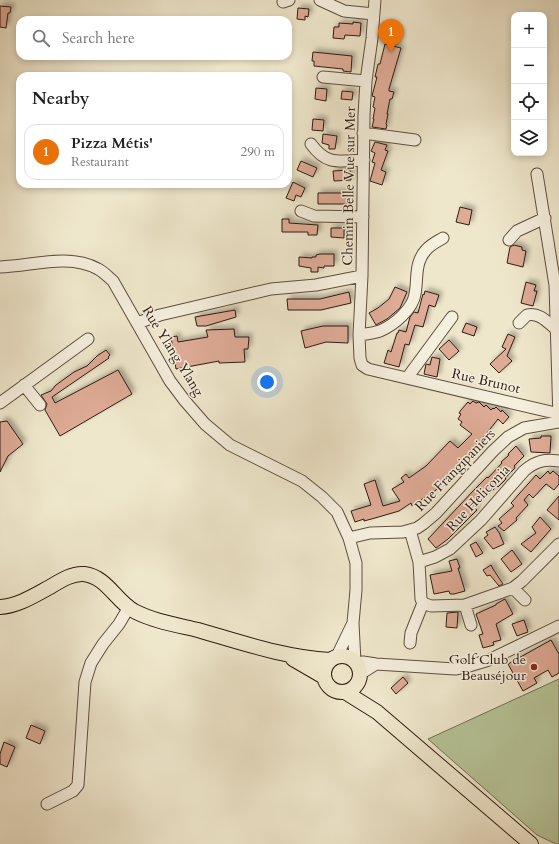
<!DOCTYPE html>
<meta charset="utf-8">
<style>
body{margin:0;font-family:Cardo,serif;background:#f2f2f2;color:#222}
.controls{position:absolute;right:12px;top:12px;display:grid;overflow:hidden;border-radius:8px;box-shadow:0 2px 6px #0003}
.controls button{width:36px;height:36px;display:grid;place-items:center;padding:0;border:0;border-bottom:1px solid #e0e0e0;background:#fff;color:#222;font:20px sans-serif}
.you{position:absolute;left:267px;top:382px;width:14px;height:14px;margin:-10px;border:3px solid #fff;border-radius:50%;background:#1a73e8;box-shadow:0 0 0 6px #1a73e833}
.badge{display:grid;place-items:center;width:26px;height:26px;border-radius:50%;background:#d93025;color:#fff;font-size:13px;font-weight:700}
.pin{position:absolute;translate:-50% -33px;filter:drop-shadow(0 1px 2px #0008)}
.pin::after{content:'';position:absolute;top:21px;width:14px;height:12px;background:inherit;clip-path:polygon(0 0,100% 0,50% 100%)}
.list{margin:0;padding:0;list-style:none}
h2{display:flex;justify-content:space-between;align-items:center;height:52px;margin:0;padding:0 16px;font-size:17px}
h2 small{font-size:13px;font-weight:400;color:#767676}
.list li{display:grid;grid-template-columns:26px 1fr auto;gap:12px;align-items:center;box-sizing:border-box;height:56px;margin:0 8px 8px;padding:0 8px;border:1px solid #e0e0e0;border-radius:12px}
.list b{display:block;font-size:15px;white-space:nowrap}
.list p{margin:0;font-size:13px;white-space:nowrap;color:#767676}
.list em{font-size:13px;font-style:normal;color:#767676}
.icon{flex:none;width:22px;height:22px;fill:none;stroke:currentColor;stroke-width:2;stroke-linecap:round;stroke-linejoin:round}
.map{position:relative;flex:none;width:559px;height:844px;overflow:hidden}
.search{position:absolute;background:#fff;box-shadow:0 2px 6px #0003;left:16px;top:16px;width:276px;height:44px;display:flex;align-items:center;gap:10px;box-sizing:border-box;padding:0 14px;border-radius:12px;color:#767676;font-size:15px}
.panel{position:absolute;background:#fff;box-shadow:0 2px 6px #0003;left:16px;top:72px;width:276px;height:116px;border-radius:12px}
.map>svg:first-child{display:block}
.green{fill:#b7c599;stroke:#727055}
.building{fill:#deab96;stroke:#2e1b11;filter:url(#shadow)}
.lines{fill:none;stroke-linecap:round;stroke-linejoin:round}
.minor-casing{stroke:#5e4e40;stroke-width:13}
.major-casing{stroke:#2e1b11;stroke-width:16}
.minor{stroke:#f5efde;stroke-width:11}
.major{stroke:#efe7cc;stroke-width:14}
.poi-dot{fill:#8f2418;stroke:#f5efde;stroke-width:1.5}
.labels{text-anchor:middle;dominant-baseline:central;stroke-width:3;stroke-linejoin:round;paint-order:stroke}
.street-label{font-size:14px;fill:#2e1b11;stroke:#f5efde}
.poi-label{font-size:14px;fill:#2e1b11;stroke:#f5efde;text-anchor:end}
</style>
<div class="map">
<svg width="559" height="844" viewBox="0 0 559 844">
<defs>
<filter id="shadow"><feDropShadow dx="3.5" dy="-3.5" stdDeviation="2" flood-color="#0004"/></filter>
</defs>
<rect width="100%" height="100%" fill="#efe7cc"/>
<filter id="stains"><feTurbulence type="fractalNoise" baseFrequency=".005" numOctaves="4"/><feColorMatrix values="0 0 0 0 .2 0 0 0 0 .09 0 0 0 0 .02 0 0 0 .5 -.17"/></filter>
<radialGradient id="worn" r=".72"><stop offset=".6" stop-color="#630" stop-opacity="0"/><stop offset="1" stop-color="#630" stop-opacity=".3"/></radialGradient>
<path class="green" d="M 559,679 L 559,844 L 556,844 L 537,835 L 428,739 Z"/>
<path class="building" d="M 0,6 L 11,7 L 10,13 L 8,13 L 6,28 L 0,27 Z
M 298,8 L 309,9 L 308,17 L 305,16 L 305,20 L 297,19 Z
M 353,22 L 361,23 L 360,36 L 345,35 L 344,39 L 333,38 L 334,27 L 339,27 L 339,23 L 353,24 Z
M 385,44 L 401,48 L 389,89 L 389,91 L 394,92 L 392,99 L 390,99 L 387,114 L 388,114 L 386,124 L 387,125 L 386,129 L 372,127 L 374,119 L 373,119 L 375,108 L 373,107 L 375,97 L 372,96 L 377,77 L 375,77 L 378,64 L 380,64 Z
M 313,52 L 352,56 L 351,72 L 343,71 L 343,69 L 314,66 L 314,61 L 312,61 Z
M 316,88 L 327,89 L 326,101 L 315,99 Z
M 342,91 L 353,92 L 352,100 L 341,99 Z
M 313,119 L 324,120 L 323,131 L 312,130 Z
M 323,134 L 337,136 L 335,149 L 329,149 L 329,145 L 322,143 Z
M 375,142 L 387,145 L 385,150 L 388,151 L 381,170 L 386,172 L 382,185 L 370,181 L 375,163 L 372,162 L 375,153 L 371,151 Z
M 301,161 L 317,168 L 313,177 L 297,170 Z
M 350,170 L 351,180 L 334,181 L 333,171 Z
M 293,182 L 305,188 L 301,197 L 296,195 L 294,201 L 286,198 Z
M 318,193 L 349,193 L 349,204 L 318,204 Z
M 460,207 L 472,210 L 469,225 L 456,222 Z
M 282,219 L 289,219 L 289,223 L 318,225 L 317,235 L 308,235 L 308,232 L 282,232 Z
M 331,228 L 344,228 L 344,238 L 331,237 Z
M 514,245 L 522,247 L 522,250 L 526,251 L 523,267 L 507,263 L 510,247 Z
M 320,254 L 334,254 L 334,266 L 324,266 L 324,268 L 318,267 L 318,272 L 311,272 L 311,268 L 299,266 L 299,257 L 312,258 L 312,257 L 316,257 L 316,255 Z
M 526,282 L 536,285 L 534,291 L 537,291 L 533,306 L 521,303 Z
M 395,287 L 407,292 L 400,308 L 387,319 L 376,325 L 369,313 L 378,308 L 389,299 Z
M 425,291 L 439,295 L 435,307 L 429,305 L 423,327 L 415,325 L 409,345 L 405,344 L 399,367 L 384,363 L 388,350 L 391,352 L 397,333 L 398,333 L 399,330 L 406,332 L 410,317 L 414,312 L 418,313 L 423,294 L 424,295 Z
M 349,292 L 351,303 L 321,310 L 288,310 L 287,299 L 320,299 Z
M 235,310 L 236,317 L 206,326 L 197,326 L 195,317 Z
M 466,323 L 477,327 L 474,336 L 462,332 Z
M 323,326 L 348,326 L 348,343 L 326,342 L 305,348 L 301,331 Z
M 234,329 L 235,337 L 249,337 L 248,349 L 244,349 L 245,362 L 219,363 L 219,361 L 176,369 L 171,337 L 177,336 L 178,342 L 208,337 L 206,330 Z
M 508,334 L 515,337 L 507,356 L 512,361 L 499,373 L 490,364 L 506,349 L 502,347 Z
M 449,340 L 459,351 L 449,360 L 439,349 Z
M 106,350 L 110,355 L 108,357 L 109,358 L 52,397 L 55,403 L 118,370 L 132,394 L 60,436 L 45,410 L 47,404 L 41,395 L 51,391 L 56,385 L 74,372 L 87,366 L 97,356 Z
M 432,357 L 440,359 L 437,377 L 424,374 L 426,364 L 430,365 Z
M 473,401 L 476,403 L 479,402 L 484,407 L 486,405 L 491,410 L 493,408 L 494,409 L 496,407 L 501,412 L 502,410 L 509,417 L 503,424 L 498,419 L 468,457 L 446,480 L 436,490 L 412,506 L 411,503 L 399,511 L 375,518 L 364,521 L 364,519 L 355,522 L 351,511 L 371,505 L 364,484 L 375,480 L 383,506 L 400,501 L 392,489 L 404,482 L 401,478 L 406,474 L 409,478 L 426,466 L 450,441 L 458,448 L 472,434 L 460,425 L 462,422 L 458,419 L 461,414 L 459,413 L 461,410 L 468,402 L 470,404 Z
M 7,421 L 23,444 L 8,456 L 0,472 L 0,422 Z
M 541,436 L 551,436 L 550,453 L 531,452 L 529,439 L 541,438 Z
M 516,446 L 524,456 L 514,466 L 515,468 L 505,478 L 506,479 L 498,487 L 497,486 L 489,494 L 488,493 L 474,507 L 477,510 L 448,539 L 436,548 L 428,539 L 474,490 L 487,477 L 488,478 L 502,463 L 501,462 L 509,455 L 508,454 Z
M 548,471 L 550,474 L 553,471 L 559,476 L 559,484 L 554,490 L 546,484 L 533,498 L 529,494 L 524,500 L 528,505 L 516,518 L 517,520 L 504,531 L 498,526 L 502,523 L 499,519 L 514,506 L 511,503 L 536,475 L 540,479 Z
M 559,496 L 559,520 L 547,510 Z
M 540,517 L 551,529 L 531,552 L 521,544 L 536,533 L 532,527 Z
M 495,527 L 500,534 L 500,535 L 504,544 L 493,549 L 484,538 L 488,535 L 486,532 Z
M 476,542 L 483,553 L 476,557 L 470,545 Z
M 512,550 L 522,564 L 511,572 L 501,559 Z
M 457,559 L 460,568 L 458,568 L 465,591 L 454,594 L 450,594 L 449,591 L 434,594 L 430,575 L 452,571 L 449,561 Z
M 491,565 L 493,569 L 503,584 L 499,586 L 490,575 L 487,576 L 483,570 Z
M 505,599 L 513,614 L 496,624 L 501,640 L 493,642 L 494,645 L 483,648 L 479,635 L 483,634 L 476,614 L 496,605 L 496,604 Z
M 458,612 L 457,628 L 446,627 L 447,613 Z
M 524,620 L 528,632 L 517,636 L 512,624 Z
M 551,640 L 559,654 L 559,673 L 552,677 L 548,670 L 534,678 L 537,683 L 523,691 L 508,664 Z
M 403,677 L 408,683 L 396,694 L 391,688 Z
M 31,725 L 45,731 L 40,744 L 26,738 Z
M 4,742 L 15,747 L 7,767 L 0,764 L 0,754 Z"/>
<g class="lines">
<defs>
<path id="minor" d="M 320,0 L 344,11 L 374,14
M 375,0 L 372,38 L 366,81 L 364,115 L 362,276 L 359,335 L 360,358 L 362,365 L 368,369 L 559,414
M 283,2 L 289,0
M 323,77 L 366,81
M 363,133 L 415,140
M 311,144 C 327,166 339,161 364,160
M 537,174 L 555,285 L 559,420
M 301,211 L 314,216 L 363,217
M 509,240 L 517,231 L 545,218
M 0,267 C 33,266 68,253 98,269 C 104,272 108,277 113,281 L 170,381 L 185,401 L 205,424 L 230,445 L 302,481 L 322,497 L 337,512 L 349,538 L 356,563 L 356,590 L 353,623 L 355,662
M 137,323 L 160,315 L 271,289 L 316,285 L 362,276
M 519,323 L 527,315 C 540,312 548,323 557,330
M 359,335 C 366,334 374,333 380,331 C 394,325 413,309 415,294 C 418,280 414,263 426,250 C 430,245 438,241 443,238
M 407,378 L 452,317
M 24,385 L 40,405
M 0,403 L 88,339
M 410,530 L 419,562 L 421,599 L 423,603 L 431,606 L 465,605 L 502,592 L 513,588 L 522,581 L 559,544
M 349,538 L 370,533 L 403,532 L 417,528 L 423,524 L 436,513 L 493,451 L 508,437 L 524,428 L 559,422
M 419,562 L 435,557 L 450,549 L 481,520 L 524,471 C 535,461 545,459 559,461
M 513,588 L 525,600
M 465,605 L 471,625
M 410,643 L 411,633 L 423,603
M 337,656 L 352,625
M 356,663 L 363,662 L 376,664 L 455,669 L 466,667 L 489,660 L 559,626
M 360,674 L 376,664
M 47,804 L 73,791 L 78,785 L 85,682 L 91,663 L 103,644 L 119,624 L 129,607"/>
<path id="major" d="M 0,607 C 18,606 35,595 50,587 C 60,581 72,573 84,574 C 107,577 115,600 134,611 C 153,621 177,625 198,630 C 240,642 286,658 330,660
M324 674a18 18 0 1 1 36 0a18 18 0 1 1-36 0Z
M 293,659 L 324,677
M 345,692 L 377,712 L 531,844"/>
</defs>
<use href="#minor" class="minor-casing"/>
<use href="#major" class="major-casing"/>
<use href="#minor" class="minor"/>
<use href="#major" class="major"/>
</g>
<circle class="poi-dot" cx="534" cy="667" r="4"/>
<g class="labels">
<g class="street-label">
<text transform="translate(349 186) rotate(-89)">Chemin Belle Vue sur Mer</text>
<text transform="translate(173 351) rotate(58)">Rue Ylang Ylang</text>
<text transform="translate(486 381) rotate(13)">Rue Brunot</text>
<text transform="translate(455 470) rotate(-46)">Rue Frangipaniers</text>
<text transform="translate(478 498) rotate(-47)">Rue Heliconia</text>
</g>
<g class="poi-label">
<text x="526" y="659">Golf Club de<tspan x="526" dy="16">Beauséjour</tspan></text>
</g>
</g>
<rect width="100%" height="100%" filter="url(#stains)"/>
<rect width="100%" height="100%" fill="url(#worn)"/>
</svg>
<div class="controls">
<button>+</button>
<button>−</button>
<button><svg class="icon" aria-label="locate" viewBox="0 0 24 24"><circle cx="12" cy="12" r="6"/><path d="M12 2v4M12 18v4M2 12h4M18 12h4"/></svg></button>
<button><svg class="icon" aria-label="layers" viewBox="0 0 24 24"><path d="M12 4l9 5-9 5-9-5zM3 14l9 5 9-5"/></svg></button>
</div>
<div class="you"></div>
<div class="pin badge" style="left:391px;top:52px;background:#e8710a">1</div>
<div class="search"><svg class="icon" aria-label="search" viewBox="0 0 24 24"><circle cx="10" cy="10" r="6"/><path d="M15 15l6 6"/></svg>Search here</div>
<section class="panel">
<h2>Nearby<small></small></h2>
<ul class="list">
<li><span class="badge" style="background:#e8710a">1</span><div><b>Pizza Métis'</b><p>Restaurant</p></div><em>290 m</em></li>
</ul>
</section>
</div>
